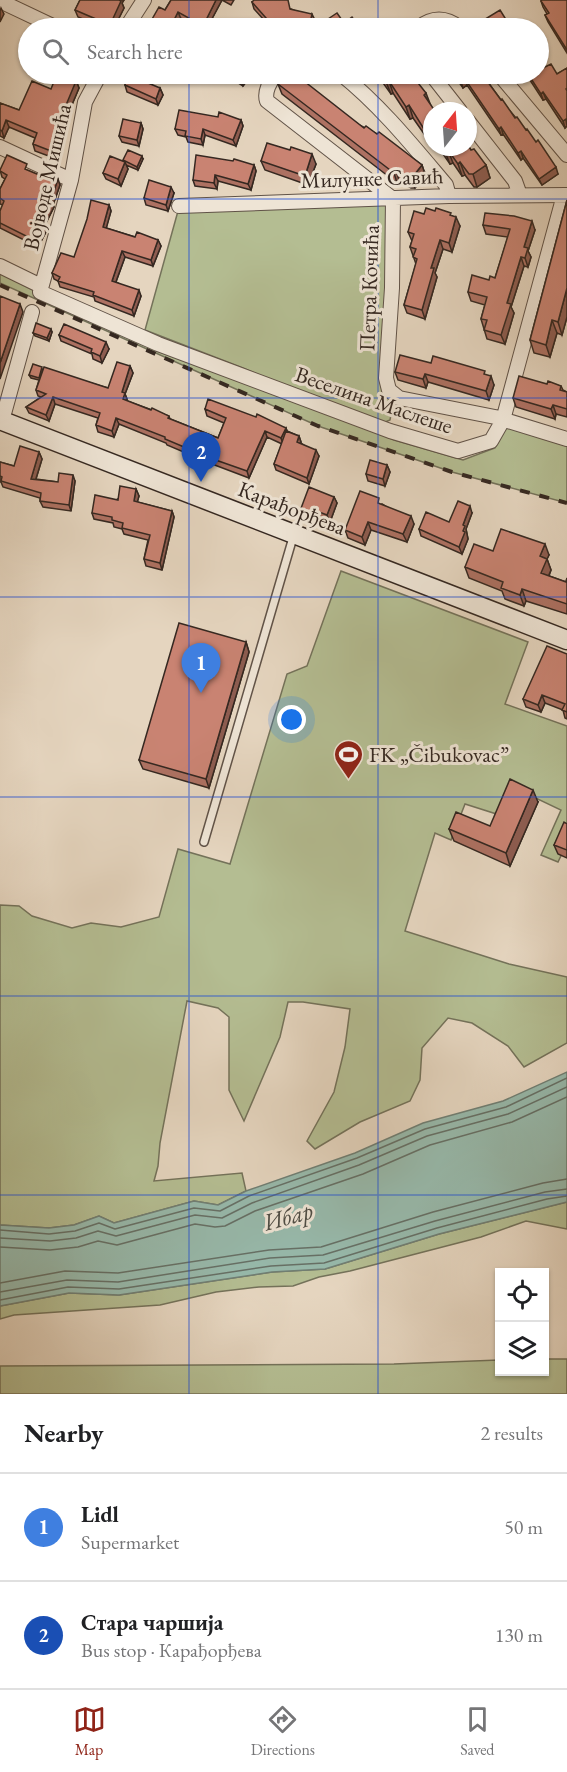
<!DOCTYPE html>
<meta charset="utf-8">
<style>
body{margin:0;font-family:"EB Garamond",serif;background:#f2f2f2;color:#202124}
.controls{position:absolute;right:18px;bottom:18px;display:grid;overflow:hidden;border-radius:0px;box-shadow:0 2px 4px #0004}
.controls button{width:54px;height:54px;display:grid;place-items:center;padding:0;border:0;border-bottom:2px solid #e0e0e0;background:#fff;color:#202124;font:30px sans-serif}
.compass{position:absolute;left:423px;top:102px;width:54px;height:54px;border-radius:50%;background:#fff;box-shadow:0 2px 4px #0004;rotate:17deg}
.you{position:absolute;left:292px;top:720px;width:21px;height:21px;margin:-15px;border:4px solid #fff;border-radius:50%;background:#1a73e8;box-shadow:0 0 0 9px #1a73e833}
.badge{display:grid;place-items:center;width:39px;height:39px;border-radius:50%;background:#8f2418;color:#fff;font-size:20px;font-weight:700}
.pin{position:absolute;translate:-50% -50px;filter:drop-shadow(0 2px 3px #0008)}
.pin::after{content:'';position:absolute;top:32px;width:21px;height:18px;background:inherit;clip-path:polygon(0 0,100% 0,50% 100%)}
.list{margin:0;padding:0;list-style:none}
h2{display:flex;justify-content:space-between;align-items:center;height:78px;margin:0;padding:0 24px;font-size:26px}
h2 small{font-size:20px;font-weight:400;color:#757577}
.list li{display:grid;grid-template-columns:39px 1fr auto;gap:18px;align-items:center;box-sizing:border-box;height:108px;padding:0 24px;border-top:2px solid #e0e0e0}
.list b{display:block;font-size:22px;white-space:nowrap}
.list p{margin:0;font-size:20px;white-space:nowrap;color:#757577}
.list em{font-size:20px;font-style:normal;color:#757577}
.icon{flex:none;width:33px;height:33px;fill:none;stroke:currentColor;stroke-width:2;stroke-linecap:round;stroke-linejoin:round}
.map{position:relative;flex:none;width:567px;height:1394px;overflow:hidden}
.search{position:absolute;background:#fff;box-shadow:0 2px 4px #0004;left:18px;right:18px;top:18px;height:66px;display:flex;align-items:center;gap:15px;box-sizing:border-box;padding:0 21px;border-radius:33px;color:#757577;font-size:22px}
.sheet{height:294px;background:#fff}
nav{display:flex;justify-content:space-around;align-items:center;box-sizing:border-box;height:84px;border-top:2px solid #e0e0e0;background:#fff;font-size:16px;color:#757577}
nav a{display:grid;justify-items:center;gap:3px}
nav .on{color:#8f2418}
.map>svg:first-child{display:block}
.green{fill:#b4bd92;stroke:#74725a;stroke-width:1.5}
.water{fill:#97b9ab;stroke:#707f74;stroke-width:1.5}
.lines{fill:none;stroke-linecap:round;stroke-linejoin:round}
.shore{stroke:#667066;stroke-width:1.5}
.lane-casing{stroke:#615348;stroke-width:10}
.street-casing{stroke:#615348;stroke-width:16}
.secondary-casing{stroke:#352821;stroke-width:21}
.lane{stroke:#eee4d5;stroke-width:7}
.street{stroke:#eee4d5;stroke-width:14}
.secondary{stroke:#eee4d5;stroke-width:18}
.rail{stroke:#352821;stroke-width:4;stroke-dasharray:10 10;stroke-linecap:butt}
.wall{fill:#ad7162;stroke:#352821;stroke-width:1.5}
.shaded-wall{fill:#8d5c50;stroke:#352821;stroke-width:1.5}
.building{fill:#c98372;stroke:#352821;stroke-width:1.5}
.grid{fill:none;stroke:#1d4ed8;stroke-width:1.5;stroke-opacity:0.55}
.labels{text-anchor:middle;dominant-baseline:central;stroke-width:6;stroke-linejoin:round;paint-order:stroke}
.street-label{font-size:22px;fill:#352821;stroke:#eee4d5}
.poi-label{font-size:22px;fill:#352821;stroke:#eee4d5;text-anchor:start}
.water-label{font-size:24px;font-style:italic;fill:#4e4c44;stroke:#eee4d5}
</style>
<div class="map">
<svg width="567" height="1394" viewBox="0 0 567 1394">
<rect width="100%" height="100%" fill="#e5d5bf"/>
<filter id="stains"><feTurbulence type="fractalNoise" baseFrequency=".00333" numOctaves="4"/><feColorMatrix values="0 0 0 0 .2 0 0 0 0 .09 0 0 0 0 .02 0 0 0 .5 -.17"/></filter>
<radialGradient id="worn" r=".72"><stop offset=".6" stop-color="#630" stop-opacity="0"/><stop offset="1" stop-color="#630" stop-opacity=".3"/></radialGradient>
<path class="green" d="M 393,199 L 386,378 L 393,404 L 390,420 L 383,423 L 327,404 L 243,368 L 145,330 L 178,211 Z
M 0,266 L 41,286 L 394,440 L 463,460 L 495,448 L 501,437 L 503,420 L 567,439 L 567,503 L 452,472 L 318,426 L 0,283 Z
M 341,571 L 528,642 L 505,704 L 567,726 L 567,843 L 558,862 L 541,855 L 561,810 L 519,790 L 506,817 L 465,804 L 451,840 L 435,833 L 405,931 L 509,964 L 567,977 L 567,1043 L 524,1067 L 508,1046 L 472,1023 L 448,1018 L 422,1048 L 420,1080 L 410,1101 L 360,1122 L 315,1149 L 307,1141 L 334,1092 L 345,1047 L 350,1009 L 303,1002 L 288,1002 L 280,1037 L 244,1121 L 229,1090 L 229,1017 L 218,1008 L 187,1001 L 160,1143 L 158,1166 L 154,1181 L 242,1173 L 246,1191 L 218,1205 L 194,1201 L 114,1223 L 99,1216 L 74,1225 L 49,1228 L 0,1225 L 0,905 L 19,906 L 32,916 L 72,928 L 91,923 L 121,927 L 159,917 L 178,849 L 230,864 L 287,674 L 307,666 Z
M 567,1202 L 567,1229 L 526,1221 L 481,1237 L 350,1271 L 319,1277 L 293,1286 L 259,1287 L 216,1292 L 160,1305 L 14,1315 L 0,1319 L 0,1306 L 69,1293 L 119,1295 L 272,1272 L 325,1269 L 439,1234 Z
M 545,1359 L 567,1359 L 567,1394 L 0,1394 L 0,1366 L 394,1364 L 499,1360 L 500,1372 L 544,1372 Z"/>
<path class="water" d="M 567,1072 L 567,1202 L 439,1234 L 325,1269 L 272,1272 L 119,1295 L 69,1293 L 0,1306 L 0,1225 L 49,1228 L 74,1225 L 99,1216 L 114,1223 L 194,1201 L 218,1205 L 246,1191 L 355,1153 L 423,1123 L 503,1101 Z"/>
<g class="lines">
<path class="shore" d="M 0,1230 L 49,1234 L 75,1231 L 99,1223 L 115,1229 L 194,1208 L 220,1211 L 249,1196 L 357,1158 L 425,1129 L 506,1107 L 567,1078
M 0,1238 L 50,1241 L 76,1238 L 98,1231 L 116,1236 L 195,1215 L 222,1218 L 252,1203 L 359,1165 L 427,1136 L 508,1114 L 567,1087
M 0,1247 L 50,1250 L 78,1247 L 98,1241 L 117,1245 L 195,1224 L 215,1227 L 225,1226 L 255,1211 L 363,1174 L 430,1145 L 512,1122 L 567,1097
M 0,1283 L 65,1271 L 118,1273 L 269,1250 L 321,1247 L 433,1212 L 543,1183 L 567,1179
M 0,1292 L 67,1280 L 118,1282 L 270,1258 L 323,1255 L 435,1221 L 545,1192 L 567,1189
M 0,1300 L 68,1287 L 119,1289 L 271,1266 L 324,1263 L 437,1228 L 547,1199 L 567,1196"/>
<defs>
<path id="lane" d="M 204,842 L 294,534"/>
<path id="street" d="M 0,1 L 57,28
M 126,28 L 144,0
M 418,28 C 432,17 446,17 460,28
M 100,74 L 85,102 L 71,180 L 40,292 L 158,344 L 390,431 L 458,451 L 491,441 L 503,420 L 564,195
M 276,74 C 270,81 264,92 267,101 L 393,199 L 392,288 L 386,378 L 389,390 L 399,398 L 495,417 L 567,439
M 341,74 C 381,106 413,146 446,185 L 449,196
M 431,74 L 460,111
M 499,74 L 567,155
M 468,121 L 515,181 L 520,195
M 0,147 L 71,180
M 179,206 L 449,196 L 567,195
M 0,266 L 41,286
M 2,421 L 32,312"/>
<path id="secondary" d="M 0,420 L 567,640"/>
</defs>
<use href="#lane" class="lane-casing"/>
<use href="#street" class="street-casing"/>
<use href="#secondary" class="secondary-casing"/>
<use href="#lane" class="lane"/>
<use href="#street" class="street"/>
<use href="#secondary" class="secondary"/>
<path class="rail" d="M 0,285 L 318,426 L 452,472 L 567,503"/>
</g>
<path class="wall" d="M 80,0 L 124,0 L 122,3 L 124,8 L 114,28 L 105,28 L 78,17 L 75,10 Z
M 171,0 L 234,0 L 231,5 L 222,0 L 207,28 L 199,28 L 165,10 Z
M 567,0 L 567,53 L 548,22 L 545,15 L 547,14 L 543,7 L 541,1 Z
M 252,2 L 291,9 L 315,20 L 313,28 L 254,28 L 264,20 L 254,9 Z
M 543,68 L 557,74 L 567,68 L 567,126 L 565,128 L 546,99 L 543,100 L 526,74 L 538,74 Z
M 224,74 L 252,74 L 243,86 Z
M 375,74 L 411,74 L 432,111 L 432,141 L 429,141 L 413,118 L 410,119 L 393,93 L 391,94 L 381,80 L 379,81 Z
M 453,74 L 482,74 L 501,100 L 526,130 L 558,174 L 542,185 L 523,158 L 521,160 L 503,134 L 501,135 L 467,85 L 463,88 Z
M 77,83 L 79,88 L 58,138 L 60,142 L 54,158 L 35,151 L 33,144 L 35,138 L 9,127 L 4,138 L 0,136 L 0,103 L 19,110 L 51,89 Z
M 278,84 L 377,134 L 422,165 L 425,174 L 415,188 L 411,188 L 399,180 L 397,183 L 282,94 Z
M 125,85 L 160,88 L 163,95 L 158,105 L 127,92 Z
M 218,117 L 241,120 L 243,126 L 236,146 L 205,135 L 203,145 L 188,142 L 186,137 L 178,135 L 175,129 Z
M 141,123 L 143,129 L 139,146 L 122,142 L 119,136 Z
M 435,147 L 468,147 L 486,165 L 490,178 L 477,187 L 474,187 L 465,175 L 462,176 L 453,163 L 450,164 L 441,151 L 438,152 Z
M 290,150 L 316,164 L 308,185 L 265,170 L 261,161 Z
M 143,159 L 138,170 L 126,165 L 128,169 L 121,186 L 106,179 L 103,173 L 123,161 Z
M 254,165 L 256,171 L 251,190 L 218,181 L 217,189 L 195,186 L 193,180 Z
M 0,170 L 29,171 L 60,185 L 53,205 L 54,207 L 45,225 L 47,230 L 38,247 L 0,228 L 0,211 L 3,205 L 0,204 L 0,189 L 5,179 L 2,177 Z
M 174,193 L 168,211 L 146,205 L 144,198 Z
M 567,200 L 567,317 L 562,335 L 557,333 L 550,357 L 534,353 L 530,340 Z
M 109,205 L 111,211 L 106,228 L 135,237 L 158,240 L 161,246 L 153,266 L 125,257 L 116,282 L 141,296 L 134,316 L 95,301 L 94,297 L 60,287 L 58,281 L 54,279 L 52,273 L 74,257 Z
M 424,214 L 452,216 L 460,226 L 452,252 L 443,249 L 435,273 L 437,277 L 425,319 L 407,313 L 404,305 L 416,264 L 410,247 L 412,241 L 408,232 Z
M 483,225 L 535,230 L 528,251 L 531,257 L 528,267 L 524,266 L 511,307 L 514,313 L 505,344 L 487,339 L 481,319 L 485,305 L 471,301 L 468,292 L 489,280 L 495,278 L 508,237 L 486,234 Z
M 52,332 L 49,341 L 35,336 L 33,333 Z
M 59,335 L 109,349 L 102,363 L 93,359 L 92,354 L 61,341 Z
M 431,363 L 486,375 L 494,385 L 489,400 L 428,382 L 426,388 L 398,380 L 395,372 Z
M 130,366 L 133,373 L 125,394 L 127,399 L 127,401 L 169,416 L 170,419 L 218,438 L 224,423 L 207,416 L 205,409 L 286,428 L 287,431 L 299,436 L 301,442 L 301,443 L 319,456 L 309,484 L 276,470 L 274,464 L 282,444 L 267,437 L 249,478 L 212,464 L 167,445 L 166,443 L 119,424 L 114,437 L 98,432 L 96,425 L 98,418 L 55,404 L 49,421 L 29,413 L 26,407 L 41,397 L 38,396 L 36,390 L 39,380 L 31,378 L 29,375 L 43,369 L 108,388 Z
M 547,384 L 561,386 L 563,390 L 567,392 L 567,417 L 556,414 L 555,419 L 516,407 L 513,398 Z
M 39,452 L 42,459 L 36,479 L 58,482 L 75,481 L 71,511 L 43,507 L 40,501 L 40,498 L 3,487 L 1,482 L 0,482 L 0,462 L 14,466 Z
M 387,465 L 390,472 L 385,486 L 368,481 L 366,474 Z
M 136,489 L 139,496 L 137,502 L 172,511 L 174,517 L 162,570 L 146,566 L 144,559 L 148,540 L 124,534 L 122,529 L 114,527 L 113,523 L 94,519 L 92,513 Z
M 334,497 L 337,503 L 330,522 L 321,519 L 320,524 L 302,517 L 300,511 Z
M 382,504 L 414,524 L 407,542 L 371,530 L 365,545 L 348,538 L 345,530 Z
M 472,513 L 466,529 L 468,539 L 462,554 L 421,536 L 419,529 L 449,522 Z
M 493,551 L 549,555 L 547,559 L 551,570 L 549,576 L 566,582 L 567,578 L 567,614 L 526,601 L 524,606 L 505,599 L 502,591 L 469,578 L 465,567 Z
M 246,642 L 249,652 L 209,788 L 143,769 L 139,760 Z
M 567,654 L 567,719 L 565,718 L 563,710 L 545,703 L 541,712 L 526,707 L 523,699 Z
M 538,802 L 510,866 L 454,841 L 449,829 L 490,826 Z
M 567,824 L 567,858 L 558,854 L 554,845 Z"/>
<path class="shaded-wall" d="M 118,0 L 124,0 L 122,3 L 124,8 L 114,28 L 111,28 L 110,25 Z
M 216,0 L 222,0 L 207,28 L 204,28 L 203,26 Z
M 1,8 L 4,14 L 0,22 L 0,11 Z
M 178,12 L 181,19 L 175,28 L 170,28 Z
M 312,14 L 315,20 L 313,28 L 309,28 Z
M 75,74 L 82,74 L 77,83 L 79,88 L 58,138 L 60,142 L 54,158 L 51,151 L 54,134 L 72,79 Z
M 245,74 L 252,74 L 243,86 L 241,80 Z
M 465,79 L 467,85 L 463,88 L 461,82 Z
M 389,81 L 393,93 L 391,94 L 386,82 Z
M 160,88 L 163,95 L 158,105 L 156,99 Z
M 543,92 L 546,99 L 543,100 L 541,94 Z
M 426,93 L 431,106 L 424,95 Z
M 409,105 L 413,118 L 410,119 L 406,107 Z
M 566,119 L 567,126 L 565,128 L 563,121 Z
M 6,120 L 9,127 L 4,138 L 2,131 Z
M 241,120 L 243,126 L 236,146 L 233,140 Z
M 141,123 L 143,129 L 139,146 L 137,140 Z
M 501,127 L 503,134 L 501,135 L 499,129 Z
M 203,129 L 205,135 L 203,145 L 201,139 Z
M 448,150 L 453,163 L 450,164 L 445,152 Z
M 521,151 L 523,158 L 521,160 L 518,153 Z
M 312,154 L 316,164 L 308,185 L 305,176 Z
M 142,156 L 143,159 L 138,170 L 137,167 Z
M 125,162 L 128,169 L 121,186 L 118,179 Z
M 460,162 L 465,175 L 462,176 L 458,164 Z
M 254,165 L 256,171 L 251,190 L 248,184 Z
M 422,165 L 425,174 L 415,188 L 411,179 Z
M 486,165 L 490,178 L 477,187 L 473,174 Z
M 556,167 L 558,174 L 542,185 L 539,179 Z
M 396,170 L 399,180 L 397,183 L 394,173 Z
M 215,175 L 218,181 L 217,189 L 214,183 Z
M 58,179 L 60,185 L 53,205 L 54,207 L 45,225 L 47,230 L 38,247 L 36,241 L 41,222 Z
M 171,187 L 174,193 L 168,211 L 166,205 Z
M 109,205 L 111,211 L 105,233 L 103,227 Z
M 456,217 L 460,226 L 452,252 L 449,243 Z
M 532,221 L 535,230 L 528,251 L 531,257 L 528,267 L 525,258 L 524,247 Z
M 158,240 L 161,246 L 153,266 L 151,260 Z
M 440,240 L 443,249 L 435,273 L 437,277 L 425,319 L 422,310 L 431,268 Z
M 122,251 L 125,257 L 114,287 L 112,281 Z
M 521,257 L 524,266 L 511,307 L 514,313 L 505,344 L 501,335 L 507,303 Z
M 567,288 L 567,317 L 562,335 L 558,322 Z
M 139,290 L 141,296 L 134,316 L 132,310 Z
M 20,304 L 23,312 L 0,379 L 0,363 Z
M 552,320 L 557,333 L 550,357 L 546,345 Z
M 51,329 L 52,332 L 49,341 L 47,338 Z
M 106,342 L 109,349 L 102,363 L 100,356 Z
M 130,366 L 133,373 L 125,394 L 127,399 L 125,406 L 123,399 L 122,392 Z
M 425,374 L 428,382 L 426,388 L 423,379 Z
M 491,376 L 494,385 L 489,400 L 486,391 Z
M 53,397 L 55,404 L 49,421 L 46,415 Z
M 553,405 L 556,414 L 555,419 L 551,409 Z
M 116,418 L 119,424 L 114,437 L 112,431 Z
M 286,428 L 288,434 L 283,444 L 281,438 Z
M 265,431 L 267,437 L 249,478 L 247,471 Z
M 299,436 L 301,442 L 299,448 L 297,442 Z
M 316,450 L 319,456 L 309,484 L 307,478 Z
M 39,452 L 42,459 L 34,485 L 31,479 Z
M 387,465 L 390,472 L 385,486 L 383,479 Z
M 73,475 L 75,481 L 71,511 L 69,505 Z
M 136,489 L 139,496 L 136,507 L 134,501 Z
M 334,497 L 337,503 L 330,522 L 327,515 Z
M 470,506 L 472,513 L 466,529 L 468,539 L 462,554 L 459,547 L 463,531 L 463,525 Z
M 172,511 L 174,517 L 162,570 L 160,563 Z
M 319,512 L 321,519 L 320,524 L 317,517 Z
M 411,516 L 414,524 L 407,542 L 403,534 Z
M 368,522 L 371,530 L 365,545 L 362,537 Z
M 545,544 L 549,555 L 547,559 L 551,570 L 545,584 L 541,573 L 540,556 Z
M 522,589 L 526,601 L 524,606 L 520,595 Z
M 246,642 L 249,652 L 209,788 L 206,779 Z
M 542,695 L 545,703 L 541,712 L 538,705 Z
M 533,790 L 538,802 L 510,866 L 506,853 Z"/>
<path class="building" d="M 80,0 L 119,0 L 121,1 L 110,25 L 75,10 Z
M 171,0 L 216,0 L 203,26 L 178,12 L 170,28 L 147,28 L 159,7 L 165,10 Z
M 254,0 L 288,0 L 290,9 L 312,14 L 309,28 L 254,28 L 266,18 L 252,2 Z
M 542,0 L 567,0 L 567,50 L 545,15 L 549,13 L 541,1 Z
M 500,10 L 510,26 L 512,24 L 515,28 L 487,28 L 482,21 Z
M 337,13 L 344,23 L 352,17 L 357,24 L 361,21 L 366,28 L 322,28 L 319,25 Z
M 437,22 L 440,23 L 444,28 L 426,28 Z
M 538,61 L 543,68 L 551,64 L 557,74 L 567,68 L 567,88 L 566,89 L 567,91 L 567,121 L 566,119 L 563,121 L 543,92 L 541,94 L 528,74 L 538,74 Z
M 57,74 L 75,74 L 72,79 L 76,81 L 54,134 L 57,135 L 51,151 L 33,144 L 37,133 L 6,120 L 2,131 L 0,130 L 0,103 L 19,110 L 32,81 L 51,89 Z
M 231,74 L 245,74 L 241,80 Z
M 287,74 L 295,74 L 364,128 L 366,126 L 377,134 L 379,132 L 422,165 L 411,179 L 408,179 L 396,170 L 394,173 L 278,84 Z
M 381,74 L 411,74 L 426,93 L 424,95 L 435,111 L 432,111 L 432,137 L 427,128 L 424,129 L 409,105 L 406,107 L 389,81 L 386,82 Z
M 455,74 L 482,74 L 501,100 L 502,99 L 515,118 L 517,117 L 526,130 L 527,129 L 536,142 L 538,140 L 556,167 L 539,179 L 521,151 L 518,153 L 501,127 L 499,129 L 465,79 L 461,82 Z
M 129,75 L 160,88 L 156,99 L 125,85 Z
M 179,110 L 218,117 L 219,112 L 241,120 L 233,140 L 203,129 L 201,139 L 185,136 L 186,131 L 175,129 Z
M 123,119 L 141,123 L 137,140 L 119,136 Z
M 267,143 L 290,150 L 291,147 L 312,154 L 305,176 L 261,161 Z
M 468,145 L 471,150 L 474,149 L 486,165 L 473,174 L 469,174 L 460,162 L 458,164 L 448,150 L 445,152 L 442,147 L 468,147 Z
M 128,150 L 142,156 L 137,167 L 123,160 Z
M 7,155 L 27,164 L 25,169 L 44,177 L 46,173 L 58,179 L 51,200 L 52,201 L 41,222 L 45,224 L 36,241 L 0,223 L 0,211 L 4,201 L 0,198 L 0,189 L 7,175 L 0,171 L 0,170 Z
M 196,155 L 233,161 L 234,159 L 254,165 L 248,184 L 215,175 L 214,183 L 193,180 Z
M 110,156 L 125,162 L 118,179 L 103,173 Z
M 149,180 L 171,187 L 166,205 L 144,198 Z
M 91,200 L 109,205 L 103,227 L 135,237 L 137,232 L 158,240 L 151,260 L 122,251 L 112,281 L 139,290 L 132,310 L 93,295 L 94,292 L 58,281 L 60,277 L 52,273 L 61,253 L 74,257 L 87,219 Z
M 567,200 L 567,288 L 558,322 L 552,320 L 546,345 L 530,340 Z
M 426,208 L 435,211 L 436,208 L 451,213 L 450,215 L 456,217 L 449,243 L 440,240 L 431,268 L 434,268 L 422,310 L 404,305 L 417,259 L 413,257 L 416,249 L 410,247 L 414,234 L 408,232 L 414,211 L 424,214 Z
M 485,213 L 514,216 L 532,221 L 524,247 L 528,248 L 525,258 L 521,257 L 507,303 L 511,304 L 501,335 L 484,330 L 487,320 L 481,319 L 487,297 L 468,292 L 472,275 L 489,280 L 490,276 L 495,278 L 510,229 L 483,225 Z
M 0,296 L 20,304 L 0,363 Z
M 36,323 L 51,329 L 47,338 L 33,333 Z
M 64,324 L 106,342 L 100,356 L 91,352 L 92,349 L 59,335 Z
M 400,355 L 431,363 L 433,356 L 485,371 L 484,374 L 491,376 L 486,391 L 425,374 L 423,379 L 395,372 Z
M 117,362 L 130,366 L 122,392 L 125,393 L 123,399 L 151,410 L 152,408 L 169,416 L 168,418 L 218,438 L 226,418 L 205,409 L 208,399 L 256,417 L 257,414 L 286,428 L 281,438 L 265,431 L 247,471 L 210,458 L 165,439 L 165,437 L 116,418 L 112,431 L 96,425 L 100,413 L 53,397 L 46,415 L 26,407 L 46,394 L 36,390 L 44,367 L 108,388 Z
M 33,364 L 42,367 L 39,378 L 29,375 Z
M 519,376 L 547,384 L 548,381 L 561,386 L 560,390 L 567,392 L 567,409 L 553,405 L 551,409 L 513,398 Z
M 286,431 L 299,436 L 297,442 L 316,450 L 307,478 L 274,464 Z
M 20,446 L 39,452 L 31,479 L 58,482 L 59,473 L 73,475 L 69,505 L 40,501 L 41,493 L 1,481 L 2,477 L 0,476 L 0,462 L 14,466 Z
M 370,460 L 387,465 L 383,479 L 366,474 Z
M 120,486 L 136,489 L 134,501 L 172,511 L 160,563 L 144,559 L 150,535 L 122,528 L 123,523 L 112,520 L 112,517 L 92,513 L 95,495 L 118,500 Z
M 309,487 L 334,497 L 327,515 L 319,512 L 317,517 L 300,511 Z
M 360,491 L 379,498 L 378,503 L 411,516 L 403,534 L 368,522 L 362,537 L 345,530 Z
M 458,501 L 470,506 L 463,525 L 465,526 L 463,531 L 465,532 L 459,547 L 419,529 L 426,512 L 449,522 Z
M 501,529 L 545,544 L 540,556 L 547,559 L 541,573 L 566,582 L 567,578 L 567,604 L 522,589 L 520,595 L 501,588 L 503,582 L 465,567 L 474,544 L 493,551 Z
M 179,623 L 246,642 L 206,779 L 139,760 Z
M 547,646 L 567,654 L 567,712 L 562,710 L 565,704 L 542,695 L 538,705 L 523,699 Z
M 510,779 L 533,790 L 506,853 L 449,829 L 456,812 L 490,826 Z
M 564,822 L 567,824 L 567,850 L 554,845 Z"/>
<path class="grid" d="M 189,0 L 189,28M 378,0 L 378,28M 189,74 L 189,1394M 378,74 L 378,1394M 0,199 L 567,199M 0,398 L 567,398M 0,597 L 567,597M 0,797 L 567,797M 0,996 L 567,996M 0,1195 L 567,1195"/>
<defs>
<symbol id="stadium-pin" viewBox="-11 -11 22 30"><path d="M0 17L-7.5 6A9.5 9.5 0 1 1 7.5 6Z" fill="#8f2418" stroke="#eee4d5"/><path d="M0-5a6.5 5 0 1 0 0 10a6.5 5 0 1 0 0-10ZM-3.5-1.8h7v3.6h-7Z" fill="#fff"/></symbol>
</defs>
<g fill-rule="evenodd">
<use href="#stadium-pin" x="332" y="738" width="33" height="45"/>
</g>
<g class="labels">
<g class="street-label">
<text transform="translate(47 177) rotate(-77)">Војводе Мишића</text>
<text transform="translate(372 178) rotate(-2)">Милунке Савић</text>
<text transform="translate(369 288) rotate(-88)">Петра Кочића</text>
<text transform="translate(374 400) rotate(19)">Веселина Маслеше</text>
<text transform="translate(292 508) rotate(21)">Карађорђева</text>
</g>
<g class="poi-label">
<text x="369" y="754">FK „Čibukovac”</text>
</g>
<g class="water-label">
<text transform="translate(288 1216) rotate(-15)">Ибар</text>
</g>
</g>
<rect width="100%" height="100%" filter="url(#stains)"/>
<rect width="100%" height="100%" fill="url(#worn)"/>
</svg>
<div class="controls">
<button><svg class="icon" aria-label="locate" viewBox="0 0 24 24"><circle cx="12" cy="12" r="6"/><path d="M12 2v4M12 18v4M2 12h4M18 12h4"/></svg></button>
<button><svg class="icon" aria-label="layers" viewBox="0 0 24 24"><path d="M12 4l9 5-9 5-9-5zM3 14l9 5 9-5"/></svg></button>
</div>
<svg class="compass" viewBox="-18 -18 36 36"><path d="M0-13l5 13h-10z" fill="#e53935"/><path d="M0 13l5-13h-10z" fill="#757577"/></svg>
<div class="you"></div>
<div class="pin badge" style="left:201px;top:693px;background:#3f7fe0">1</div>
<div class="pin badge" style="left:201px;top:482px;background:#1a4fb4">2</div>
<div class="search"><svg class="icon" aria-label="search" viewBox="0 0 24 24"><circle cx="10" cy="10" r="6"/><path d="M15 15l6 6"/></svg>Search here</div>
</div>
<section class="sheet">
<h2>Nearby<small>2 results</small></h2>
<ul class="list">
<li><span class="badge" style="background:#3f7fe0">1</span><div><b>Lidl</b><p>Supermarket</p></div><em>50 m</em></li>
<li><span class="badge" style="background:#1a4fb4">2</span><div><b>Стара чаршија</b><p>Bus stop · Карађорђева</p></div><em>130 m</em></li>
</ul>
</section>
<nav>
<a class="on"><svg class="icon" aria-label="map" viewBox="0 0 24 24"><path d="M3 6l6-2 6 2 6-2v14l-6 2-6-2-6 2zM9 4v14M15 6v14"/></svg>Map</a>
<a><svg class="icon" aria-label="directions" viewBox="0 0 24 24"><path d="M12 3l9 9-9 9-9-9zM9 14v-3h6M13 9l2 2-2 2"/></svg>Directions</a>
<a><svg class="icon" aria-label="saved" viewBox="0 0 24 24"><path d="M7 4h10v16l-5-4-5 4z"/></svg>Saved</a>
</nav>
